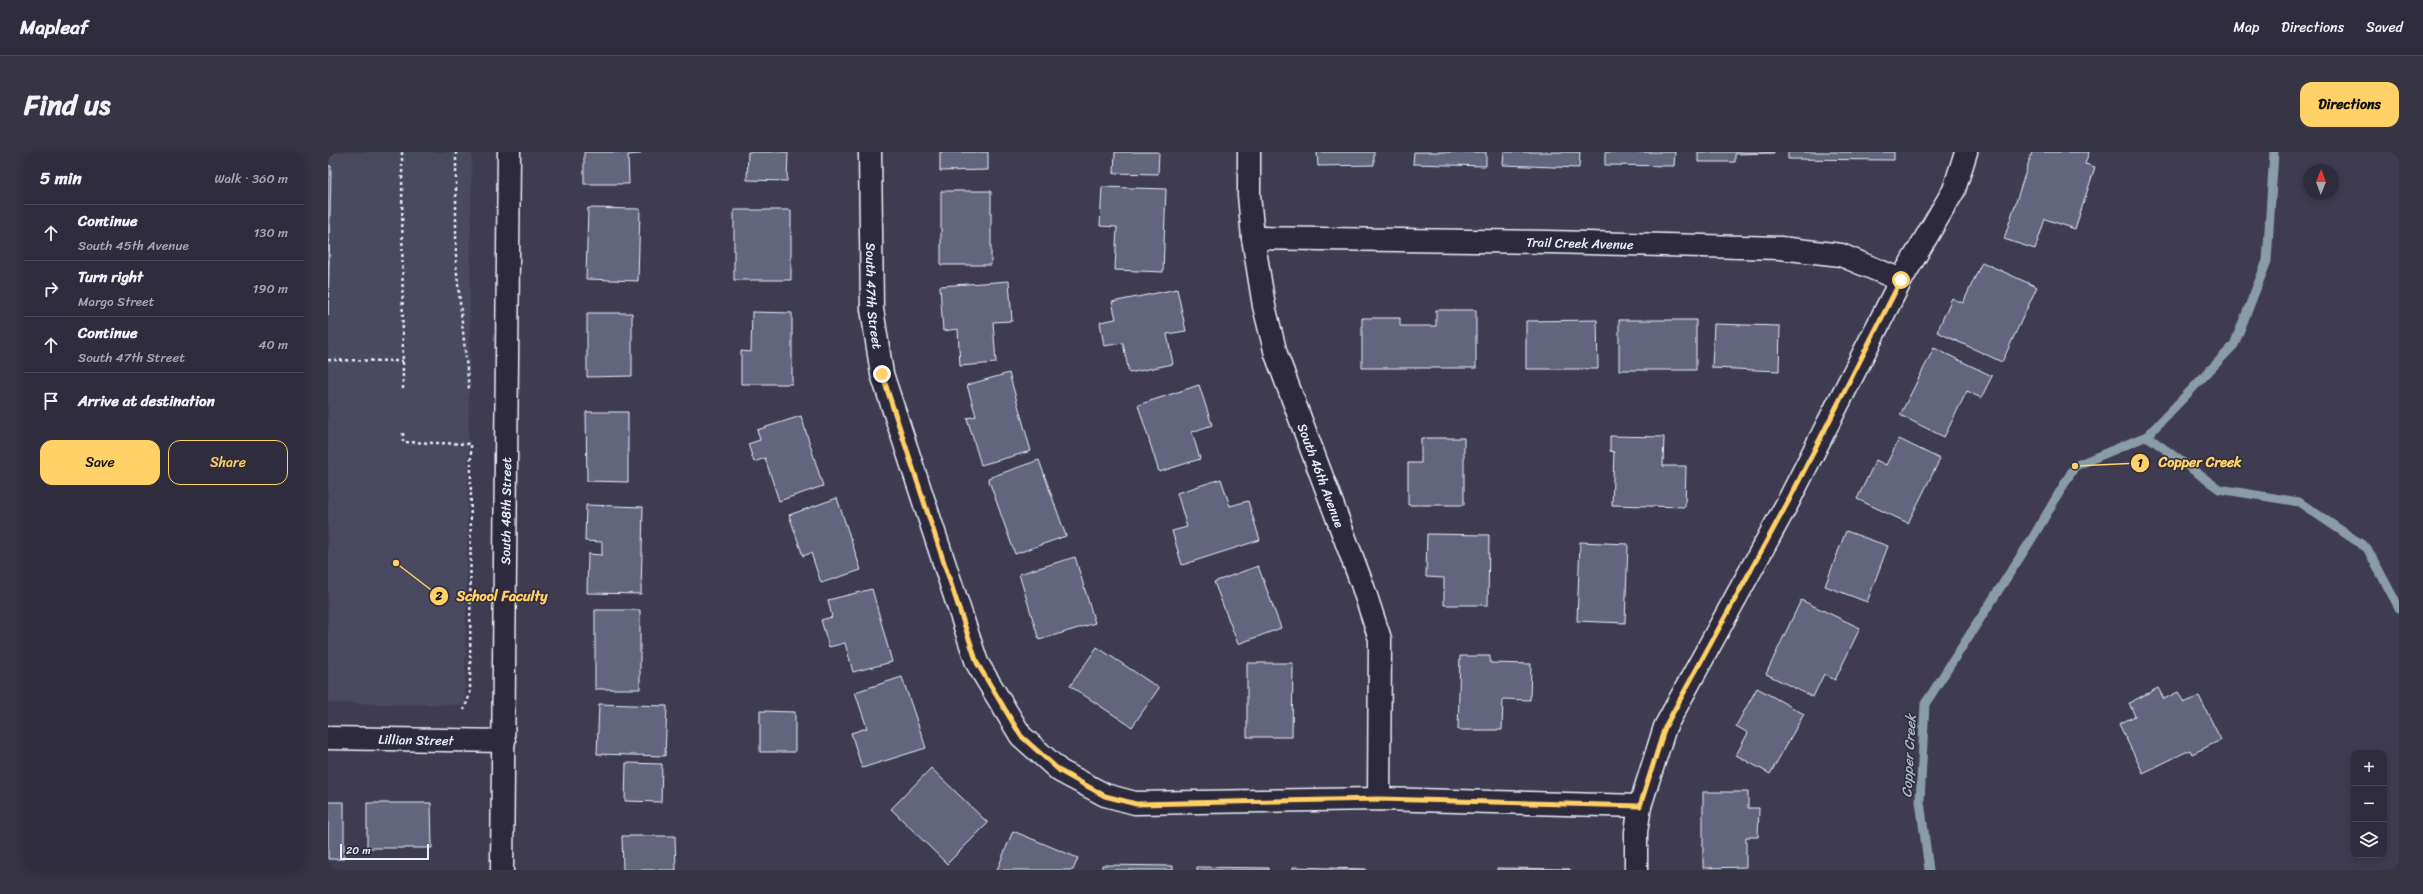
<!DOCTYPE html>
<meta charset="utf-8">
<style>
body{margin:0;font-family:Sriracha,sans-serif;background:#373544;color:#f1f3f6}
.controls{position:absolute;right:12px;bottom:12px;display:grid;overflow:hidden;border-radius:8px;box-shadow:0 2px 10px #0003}
.controls button{width:36px;height:36px;display:grid;place-items:center;padding:0;border:0;border-bottom:1px solid #4a4957;background:#2f2d3d;color:#f1f3f6;font:20px sans-serif}
.compass{position:absolute;left:1975px;top:12px;width:36px;height:36px;border-radius:50%;background:#2f2d3d;box-shadow:0 2px 10px #0003;rotate:1deg}
.scale{position:absolute;left:12px;bottom:10px;width:89px;box-sizing:border-box;padding-left:4px;border:2px solid #e8f1f8;border-top:0;font-size:11px;line-height:14px;white-space:nowrap;color:#e8f1f8;-webkit-text-stroke:3px #2f2a3d;paint-order:stroke}
.stop{position:absolute;width:12px;height:12px;margin:-9px;border:3px solid #ffd166;border-radius:50%;background:#fff}
.stop.end{background:#ffd166;border-color:#fff;box-shadow:0 1px 4px #0008}
.list{margin:0;padding:0;list-style:none}
h2{display:flex;justify-content:space-between;align-items:center;height:52px;margin:0;padding:0 16px;font-size:17px}
h2 small{font-size:13px;font-weight:400;color:#a7a8b0}
.list li{display:grid;grid-template-columns:26px 1fr auto;gap:12px;align-items:center;box-sizing:border-box;height:56px;padding:0 16px;border-top:1px solid #4a4957}
.list b{display:block;font-size:15px;white-space:nowrap}
.list p{margin:0;font-size:13px;white-space:nowrap;color:#a7a8b0}
.list em{font-size:13px;font-style:normal;color:#a7a8b0}
.actions{display:flex;gap:8px;padding:12px 16px}
.actions a{flex:1;padding:9px 0;border:1px solid #ffd166;border-radius:12px;text-align:center;font-size:14px;color:#ffd166}
.actions .main{background:#ffd166;color:#111}
.icon{flex:none;width:22px;height:22px;fill:none;stroke:currentColor;stroke-width:2;stroke-linecap:round;stroke-linejoin:round}
.map{position:relative;flex:none;width:2071px;height:718px;overflow:hidden;border-radius:12px}
header{display:flex;align-items:center;gap:24px;box-sizing:border-box;height:56px;padding:0 20px;background:#2f2d3d;border-bottom:1px solid #4a4957}
header strong{font-size:19px}
nav{display:flex;gap:22px;margin-inline-start:auto;font-size:14px}
.intro{display:flex;align-items:center;justify-content:space-between;box-sizing:border-box;height:96px;padding:0 24px}
h1{margin:0;font-size:28px}
.button{padding:10px 18px;border-radius:12px;background:#ffd166;color:#111;font-size:14px;font-weight:700}
main{display:flex;gap:24px;padding:0 24px}
aside{flex:1;background:#2f2d3d;border-radius:12px;box-shadow:0 2px 10px #0003}
.map>svg:first-child{display:block}
.built{fill:#4a485f}
.lines{fill:none;stroke-linecap:round;stroke-linejoin:round}
.stream{stroke:#899ca8;stroke-width:9}
.building{fill:#63657f;stroke:#e8f1f8}
.minor-casing{stroke:#e8f1f8;stroke-width:25}
.tertiary-casing{stroke:#e8f1f8;stroke-width:25}
.path{stroke:#e8f1f8;stroke-width:2.5;stroke-dasharray:3 3;stroke-linecap:butt}
.minor{stroke:#2f2a3d;stroke-width:22}
.tertiary{stroke:#2f2a3d;stroke-width:22}
.route{stroke:#ffd166;stroke-width:5}
.labels{text-anchor:middle;dominant-baseline:central;stroke-width:3;stroke-linejoin:round;paint-order:stroke}
.street-label{font-size:13px;fill:#e8f1f8;stroke:#2f2a3d}
.water-label{font-size:14px;font-style:italic;fill:#a9b8c3;stroke:#2f2a3d}
.leader{fill:none;stroke:#ffd166;stroke-width:1.5}
.callout-dot{fill:#ffd166;stroke:#2f2a3d;stroke-width:1.5}
.mark-label{font-size:12px;text-anchor:middle;font-weight:bold;fill:#111}
.callout-label{font-size:14px;text-anchor:middle;font-weight:bold;fill:#ffd166;stroke:#2f2a3d;stroke-width:3;stroke-linejoin:round;paint-order:stroke}
</style>
<header>
<strong>Mapleaf</strong>
<nav><a>Map</a><a>Directions</a><a>Saved</a></nav>
</header>
<div class="intro"><h1>Find us</h1><a class="button">Directions</a></div>
<main>
<aside>
<h2>5 min<small>Walk · 360 m</small></h2>
<ul class="list">
<li><svg class="icon" aria-label="ahead" viewBox="0 0 24 24"><path d="M12 20V5M6 11l6-6 6 6"/></svg><div><b>Continue</b><p>South 45th Avenue</p></div><em>130 m</em></li>
<li><svg class="icon" aria-label="right" viewBox="0 0 24 24"><path d="M7 20v-9h11M14 6l5 5-5 5"/></svg><div><b>Turn right</b><p>Margo Street</p></div><em>190 m</em></li>
<li><svg class="icon" aria-label="ahead" viewBox="0 0 24 24"><path d="M12 20V5M6 11l6-6 6 6"/></svg><div><b>Continue</b><p>South 47th Street</p></div><em>40 m</em></li>
<li><svg class="icon" aria-label="arrive" viewBox="0 0 24 24"><path d="M6 21V4h12l-3 4 3 4H6"/></svg><div><b>Arrive at destination</b></div></li>
</ul>
<div class="actions"><a class="main">Save</a><a>Share</a></div>
</aside>
<div class="map">
<svg width="2071" height="718" viewBox="0 0 2071 718">
<rect width="100%" height="100%" fill="#3f3c51"/>
<filter id="ink" filterUnits="userSpaceOnUse"><feTurbulence type="fractalNoise" baseFrequency=".025" numOctaves="2"/><feDisplacementMap in="SourceGraphic" scale="8" xChannelSelector="R" yChannelSelector="G"/><feConvolveMatrix kernelMatrix="1 2 1 2 8 2 1 2 1" color-interpolation-filters="sRGB"/></filter>
<g filter="url(#ink)">
<path class="built" d="M 0,0 L 144,0 L 137,553 L 0,551 Z"/>
<g class="lines">
<path class="stream" d="M 1819,284 L 1891,337 L 1971,350 L 2039,396 L 2071,456
M 1601,718 L 1592,649 L 1597,552 L 1705,385 L 1747,314 L 1819,284 L 1906,193 L 1939,109 L 1946,0"/>
</g>
<path class="building" d="M 256,0 L 312,0 L 312,2 L 300,3 L 301,32 L 256,32 Z
M 420,0 L 460,0 L 459,29 L 419,28 Z
M 612,0 L 660,0 L 660,18 L 612,19 Z
M 787,0 L 831,0 L 830,22 L 786,21 Z
M 989,0 L 1046,0 L 1046,13 L 990,14 Z
M 1086,0 L 1158,0 L 1158,14 L 1085,12 Z
M 1176,0 L 1252,0 L 1251,16 L 1175,13 Z
M 1277,0 L 1347,0 L 1346,14 L 1277,13 Z
M 1370,0 L 1446,0 L 1446,1 L 1407,2 L 1407,10 L 1370,10 Z
M 1460,0 L 1566,0 L 1566,8 L 1460,7 Z
M 1704,0 L 1761,0 L 1757,12 L 1767,15 L 1747,77 L 1717,67 L 1707,97 L 1676,87 Z
M 0,14 L 3,14 L 0,164 Z
M 774,35 L 838,37 L 835,120 L 787,118 L 789,75 L 772,74 Z
M 613,39 L 663,39 L 663,113 L 613,113 Z
M 260,56 L 312,57 L 310,129 L 258,127 Z
M 406,58 L 463,58 L 463,128 L 406,128 Z
M 1654,110 L 1709,135 L 1674,210 L 1609,180 L 1624,146 L 1635,151 Z
M 681,129 L 684,169 L 665,170 L 668,211 L 632,214 L 630,177 L 615,179 L 612,134 Z
M 849,137 L 858,179 L 839,182 L 845,212 L 801,221 L 795,191 L 776,194 L 772,170 L 788,167 L 784,150 Z
M 1108,158 L 1148,158 L 1148,216 L 1034,216 L 1034,166 L 1072,166 L 1072,174 L 1108,174 Z
M 424,160 L 464,161 L 464,232 L 413,232 L 413,199 L 423,200 Z
M 259,161 L 304,161 L 304,224 L 259,225 Z
M 1269,168 L 1270,217 L 1198,217 L 1198,169 Z
M 1291,168 L 1368,168 L 1368,218 L 1291,218 Z
M 1386,172 L 1452,174 L 1451,219 L 1384,216 Z
M 1606,196 L 1664,224 L 1653,246 L 1639,239 L 1616,285 L 1572,263 Z
M 681,221 L 703,299 L 653,313 L 639,266 L 648,264 L 639,233 Z
M 871,233 L 884,273 L 864,280 L 872,307 L 831,320 L 810,253 Z
M 258,260 L 300,260 L 300,330 L 259,329 Z
M 473,264 L 495,334 L 451,349 L 437,306 L 426,310 L 420,292 L 432,288 L 429,278 Z
M 1282,284 L 1336,285 L 1335,314 L 1358,314 L 1357,355 L 1284,353 L 1286,300 L 1282,299 Z
M 1093,286 L 1136,286 L 1136,353 L 1080,353 L 1080,311 L 1093,311 Z
M 1571,287 L 1612,307 L 1580,371 L 1529,347 L 1548,308 L 1558,313 Z
M 711,308 L 738,384 L 687,402 L 660,326 Z
M 893,327 L 902,354 L 920,349 L 932,388 L 854,413 L 844,379 L 859,375 L 849,341 Z
M 509,346 L 533,418 L 493,431 L 483,401 L 475,404 L 461,363 Z
M 258,353 L 315,355 L 313,442 L 259,441 L 260,402 L 274,403 L 274,390 L 257,389 Z
M 1518,379 L 1560,394 L 1539,450 L 1497,434 Z
M 1099,382 L 1161,383 L 1160,453 L 1116,453 L 1116,426 L 1098,425 Z
M 1252,390 L 1300,392 L 1297,471 L 1249,469 Z
M 747,405 L 767,471 L 711,488 L 691,422 Z
M 930,414 L 953,476 L 910,492 L 886,430 Z
M 544,437 L 564,510 L 525,520 L 517,491 L 501,495 L 493,468 L 504,465 L 500,448 Z
M 1473,448 L 1532,476 L 1507,528 L 1496,522 L 1485,545 L 1438,522 Z
M 267,458 L 312,458 L 312,537 L 267,537 Z
M 769,495 L 831,536 L 804,575 L 742,534 Z
M 1132,504 L 1162,504 L 1162,511 L 1203,512 L 1202,548 L 1175,547 L 1174,578 L 1130,578 Z
M 919,511 L 965,511 L 964,585 L 919,585 Z
M 574,525 L 598,596 L 534,616 L 523,581 L 539,576 L 527,540 Z
M 1429,536 L 1476,562 L 1442,622 L 1408,603 L 1420,581 L 1408,574 Z
M 1830,536 L 1836,547 L 1850,540 L 1856,551 L 1871,544 L 1893,588 L 1864,602 L 1862,598 L 1815,621 L 1791,572 L 1807,564 L 1801,551 Z
M 271,552 L 339,554 L 337,604 L 269,602 Z
M 432,559 L 467,560 L 467,600 L 432,600 Z
M 298,611 L 334,612 L 333,650 L 297,649 Z
M 603,616 L 660,671 L 619,712 L 563,657 Z
M 1375,640 L 1420,640 L 1420,656 L 1431,656 L 1430,685 L 1418,685 L 1418,715 L 1375,716 Z
M 0,650 L 16,650 L 16,707 L 0,707 Z
M 39,651 L 103,651 L 104,696 L 39,696 Z
M 685,679 L 750,706 L 745,718 L 669,718 Z
M 294,684 L 347,684 L 348,718 L 295,718 Z
M 774,713 L 845,714 L 845,718 L 774,718 Z
M 869,715 L 941,716 L 941,718 L 869,718 Z
M 965,715 L 1038,717 L 1038,718 L 965,718 Z
M 1169,716 L 1242,717 L 1242,718 L 1169,718 Z"/>
<g class="lines">
<defs>
<g id="minor">
<path id="s1" d="M 542,0 L 544,157 L 554,222 L 649,511 L 693,584 L 732,619 L 777,643 L 807,651 L 1051,647 L 1312,654"/>
<path id="s2" d="M 921,0 L 921,43 L 925,86 L 936,154 L 948,202 L 1034,432 L 1052,487 L 1051,647"/>
<path id="s3" d="M 925,86 L 1221,90 L 1452,96 L 1513,103 L 1573,128"/>
<path id="s4" d="M 0,586 L 176,589"/>
<path d="M 1308,718 L 1308,680 L 1312,654 L 1337,575 L 1460,350 L 1573,128 L 1626,38 L 1638,0"/>
</g>
<g id="tertiary">
<path id="s5" d="M 174,718 L 181,0"/>
</g>
</defs>
<use href="#minor" class="minor-casing"/>
<use href="#tertiary" class="tertiary-casing"/>
<path class="path" d="M 74,0 L 75,239
M 128,0 L 128,112 L 141,237
M 0,208 L 75,209
M 75,281 L 75,290 L 143,292 L 142,542 L 136,558"/>
<use href="#minor" class="minor"/>
<use href="#tertiary" class="tertiary"/>
</g>
</g>
<g class="lines" filter="url(#ink)">
<path class="route" d="M 554,222 L 649,511 L 693,584 L 732,619 L 777,644 L 808,652 L 1051,647 L 1312,654 L 1337,575 L 1460,350 L 1573,128"/>
</g>
<g class="labels">
<g class="street-label">
<text stroke="none"><textPath href="#s3" startOffset="327">Trail Creek Avenue</textPath></text>
<text stroke="none"><textPath href="#s1" startOffset="144">South 47th Street</textPath></text>
<text stroke="none"><textPath href="#s2" startOffset="334">South 46th Avenue</textPath></text>
<text stroke="none"><textPath href="#s5" startOffset="359">South 48th Street</textPath></text>
<text stroke="none"><textPath href="#s4" startOffset="88">Lillian Street</textPath></text>
</g>
<g class="water-label">
<text transform="translate(1581 604) rotate(-87)">Copper Creek</text>
</g>
</g>
<path class="leader" d="M1747 314L1812 311M68 411L111 444"/>
<g class="callout-dot">
<circle cx="1747" cy="314" r="4"/>
<circle cx="68" cy="411" r="4"/>
<circle cx="1812" cy="311" r="10"/>
<circle cx="111" cy="444" r="10"/>
</g>
<g class="mark-label">
<text x="1812" y="315">1</text>
<text x="111" y="448">2</text>
</g>
<g class="callout-label">
<text x="1872" y="315">Copper Creek</text>
<text x="174" y="449">School Faculty</text>
</g>
</svg>
<div class="controls">
<button>+</button>
<button>−</button>
<button><svg class="icon" aria-label="layers" viewBox="0 0 24 24"><path d="M12 4l9 5-9 5-9-5zM3 14l9 5 9-5"/></svg></button>
</div>
<svg class="compass" viewBox="-18 -18 36 36"><path d="M0-13l5 13h-10z" fill="#e53935"/><path d="M0 13l5-13h-10z" fill="#a7a8b0"/></svg>
<div class="scale">20 m</div>
<div class="stop" style="left:1573px;top:128px"></div>
<div class="stop end" style="left:554px;top:222px"></div>
</div>
</main>
